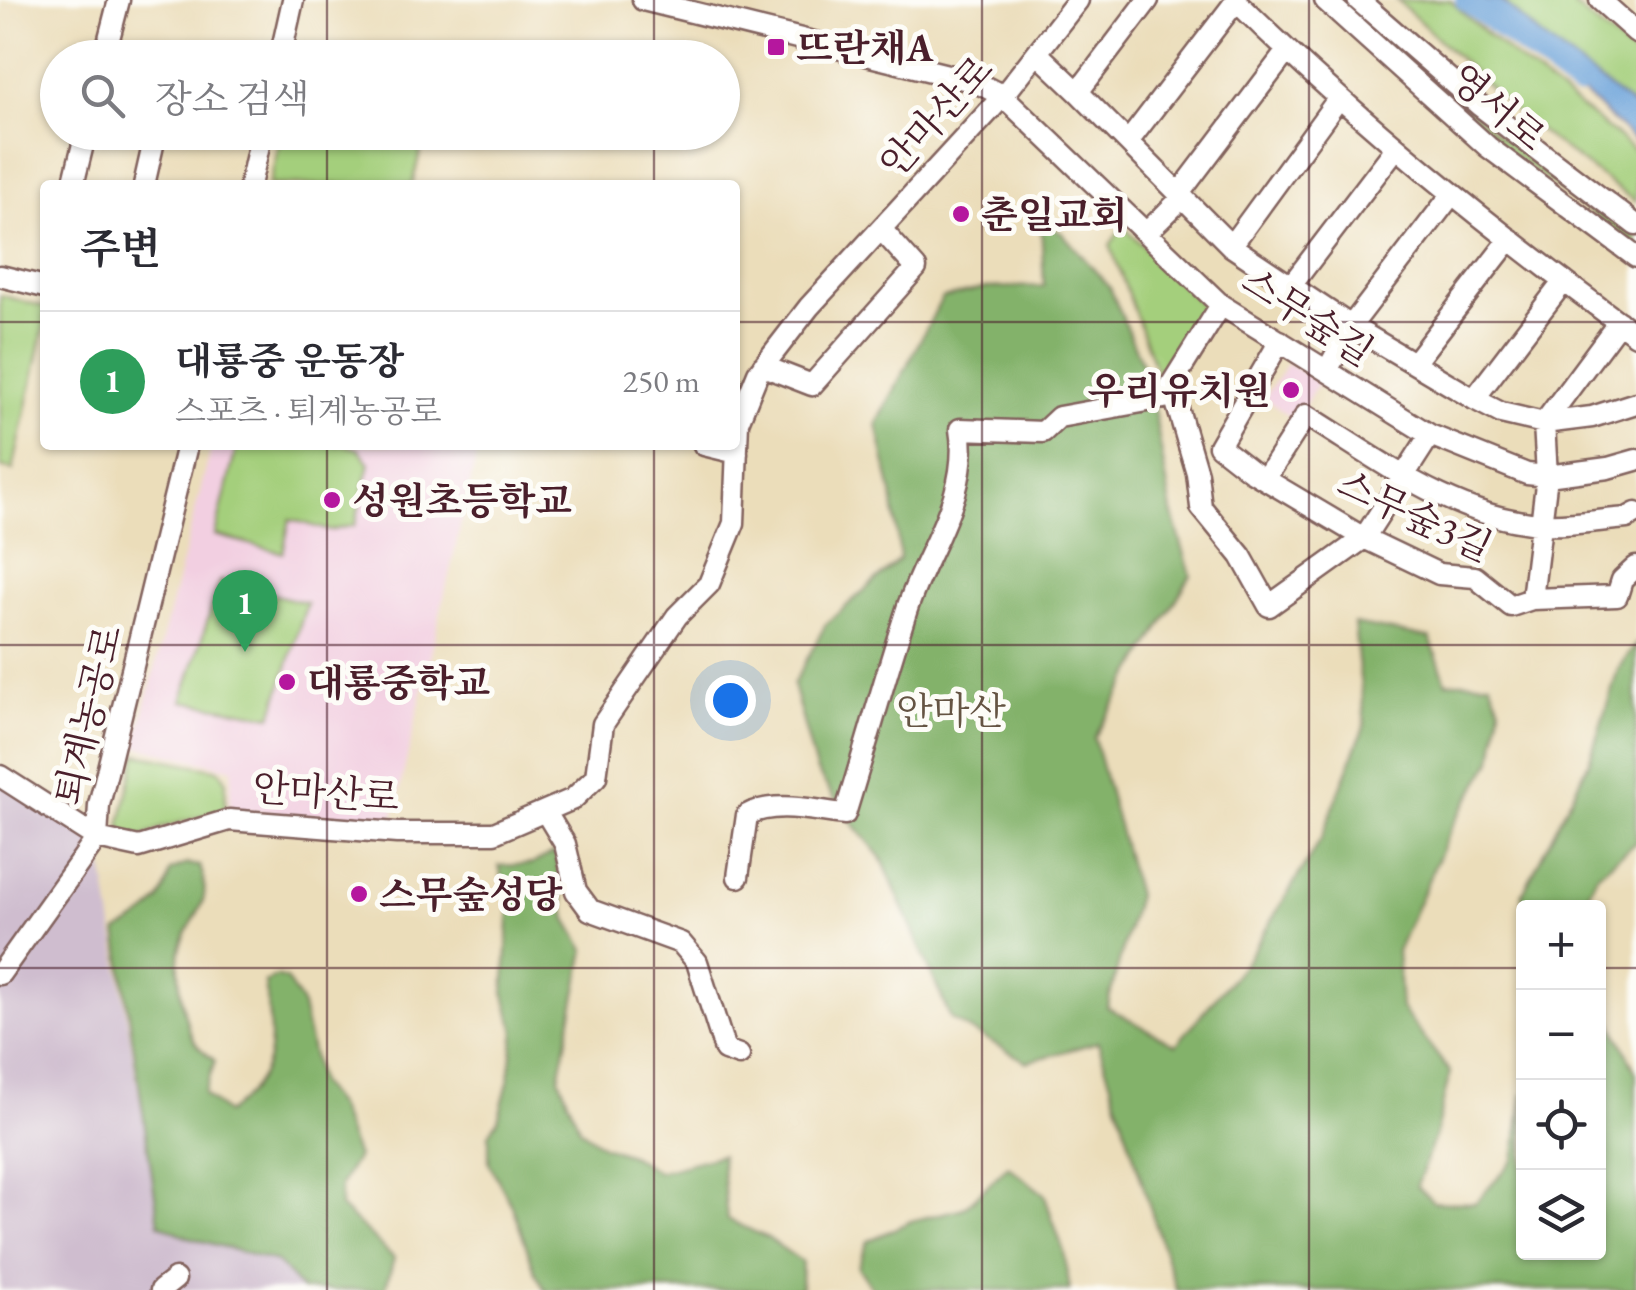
<!DOCTYPE html>
<html lang="ko">
<meta charset="utf-8">
<style>
body{margin:0;font-family:"EB Garamond","Noto Serif KR",serif;background:#f2f2f3;color:#2b2b33}
.controls{position:absolute;right:30px;bottom:30px;display:grid;overflow:hidden;border-radius:10px;box-shadow:0 2px 8px #0004}
.controls button{width:90px;height:90px;display:grid;place-items:center;padding:0;border:0;border-bottom:2px solid #e1e1e2;background:#fff;color:#2b2b33;font:50px sans-serif}
.you{position:absolute;left:730px;top:700px;width:35px;height:35px;margin:-25px;border:8px solid #fff;border-radius:50%;background:#1a73e8;box-shadow:0 0 0 15px #1a73e833}
.badge{display:grid;place-items:center;width:65px;height:65px;border-radius:50%;background:#ea580c;color:#fff;font-size:32px;font-weight:700}
.pin{position:absolute;translate:-50% -82px;filter:drop-shadow(0 2px 5px #0008)}
.pin::after{content:'';position:absolute;top:52px;width:35px;height:30px;background:inherit;clip-path:polygon(0 0,100% 0,50% 100%)}
.list{margin:0;padding:0;list-style:none}
h2{display:flex;justify-content:space-between;align-items:center;height:130px;margin:0;padding:0 40px;font-size:42px}
h2 small{font-size:32px;font-weight:400;color:#7c7c81}
.list li{display:grid;grid-template-columns:65px 1fr auto;gap:30px;align-items:center;box-sizing:border-box;height:140px;padding:0 40px;border-top:2px solid #e1e1e2}
.list b{display:block;font-size:38px;white-space:nowrap}
.list p{margin:0;font-size:32px;white-space:nowrap;color:#7c7c81}
.list em{font-size:32px;font-style:normal;color:#7c7c81}
.icon{flex:none;width:55px;height:55px;fill:none;stroke:currentColor;stroke-width:2;stroke-linecap:round;stroke-linejoin:round}
.map{position:relative;flex:none;width:1636px;height:1290px;overflow:hidden}
.search{position:absolute;background:#fff;box-shadow:0 2px 8px #0004;left:40px;top:40px;width:700px;height:110px;display:flex;align-items:center;gap:25px;box-sizing:border-box;padding:0 35px;border-radius:55px;color:#7c7c81;font-size:38px}
.panel{position:absolute;background:#fff;box-shadow:0 2px 8px #0004;left:40px;top:180px;width:700px;height:270px;border-radius:10px}
.map>svg:first-child{display:block}
.built{fill:#f2cfe1}
.industrial{fill:#cfbdcf}
.green{fill:#a4cf7b;stroke:#777753;stroke-width:2.5}
.forest{fill:#83b26b;stroke:#66684b;stroke-width:2.5}
.water{fill:#6ca3da;stroke:#5b6182;stroke-width:2.5}
.lines{fill:none;stroke-linecap:round;stroke-linejoin:round}
.river{stroke:#6ca3da;stroke-width:22}
.minor-casing{stroke:#82625d;stroke-width:25}
.minor{stroke:#fff;stroke-width:20}
.grid{fill:none;stroke:#4a1f2b;stroke-width:2.5;stroke-opacity:0.55}
.poi-dot{fill:#b5179e;stroke:#fdfcf7;stroke-width:4}
.labels{text-anchor:middle;dominant-baseline:central;stroke-width:10;stroke-linejoin:round;paint-order:stroke}
.poi-label{font-size:38px;font-weight:bold;fill:#4a1f2b;stroke:#fdfcf7;text-anchor:start}
.street-label{font-size:38px;fill:#4a1f2b;stroke:#fdfcf7}
.park-label{font-size:38px;fill:#655443;stroke:#fdfcf7}
</style>
<div class="map">
<svg width="1636" height="1290" viewBox="0 0 1636 1290">
<rect width="100%" height="100%" fill="#fdfcf7"/>
<filter id="ink" filterUnits="userSpaceOnUse"><feTurbulence type="fractalNoise" baseFrequency=".01" numOctaves="2"/><feDisplacementMap in="SourceGraphic" scale="20" xChannelSelector="R" yChannelSelector="G"/><feConvolveMatrix kernelMatrix="1 2 1 2 8 2 1 2 1" color-interpolation-filters="sRGB"/></filter>
<filter id="wash" filterUnits="userSpaceOnUse"><feTurbulence type="fractalNoise" baseFrequency=".0048" numOctaves="4" result="noise"/><feDisplacementMap in="SourceGraphic" scale="40" xChannelSelector="R" yChannelSelector="G"/><feGaussianBlur stdDeviation="2.25" result="paint"/><feColorMatrix in="noise" values="0 0 0 0 0 0 0 0 0 0 0 0 0 0 0 0 0 1.4 0 .05"/><feComposite in="paint" operator="in"/></filter>
<g filter="url(#wash)">
<rect width="100%" height="100%" fill="#ebddba"/>
<path class="built" d="M 1288,363 L 1318,383 L 1295,421 L 1264,398 Z
M 212,445 L 479,445 L 392,823 L 229,810 L 232,769 L 135,746 Z"/>
<path class="industrial" d="M 0,776 L 100,844 L 159,1224 L 277,1262 L 302,1290 L 0,1290 Z"/>
<path class="green" d="M 1397,0 L 1450,0 C 1507,57 1575,100 1636,152 L 1636,202 L 1523,119 Z
M 1501,0 L 1567,0 L 1636,57 L 1636,124 Z
M 1373,25 L 1499,136 L 1636,237 L 1636,246 L 1494,141 L 1368,29 Z
M 282,133 L 282,132 L 425,133 L 412,185 L 269,185 Z
M 1123,226 L 1210,313 L 1160,381 L 1110,245 Z
M 0,295 L 45,307 L 45,323 L 13,470 L 0,467 Z
M 237,445 L 345,445 L 359,449 L 370,463 L 355,525 L 330,531 L 290,519 L 283,553 L 215,535 Z
M 220,581 L 307,603 L 272,716 L 182,701 Z
M 137,754 L 220,770 L 226,780 L 225,810 L 164,827 L 138,839 L 127,836 L 120,826 Z"/>
<path class="forest" d="M 1041,221 L 1063,234 L 1110,288 L 1149,381 L 1172,512 L 1191,575 L 1094,738 L 1137,895 L 1107,1007 L 1176,1045 L 1248,959 L 1322,837 L 1365,724 L 1354,624 L 1430,638 L 1446,682 L 1490,682 L 1500,707 L 1493,760 L 1453,824 L 1397,951 L 1401,1008 L 1450,1072 L 1436,1133 L 1417,1186 L 1433,1202 L 1475,1203 L 1514,1160 L 1523,1094 L 1524,1252 L 1598,1252 L 1599,995 L 1636,1073 L 1636,1290 L 1176,1290 L 1098,1042 L 1027,1062 L 951,1019 L 881,857 L 845,814 L 816,770 L 793,685 L 826,624 L 900,559 L 892,493 L 877,424 L 942,298 L 985,288 L 1044,286 Z
M 1636,644 L 1636,842 L 1597,875 L 1582,907 L 1523,909 L 1522,895 L 1589,762 L 1618,670 Z
M 555,852 L 567,919 L 585,950 L 559,1078 L 580,1129 L 603,1146 L 630,1155 L 658,1172 L 721,1155 L 727,1219 L 768,1238 L 802,1262 L 801,1290 L 545,1290 L 536,1274 L 513,1208 L 489,1163 L 489,1134 L 498,1120 L 509,1078 L 515,1031 L 504,992 L 510,908 L 499,866 L 532,864 Z
M 187,864 L 200,866 C 214,906 192,913 181,946 C 175,969 183,1026 197,1045 C 202,1051 210,1056 215,1061 L 204,1094 L 226,1113 C 280,1075 272,1041 265,982 L 277,976 L 286,979 L 301,1002 L 319,1083 L 337,1106 L 357,1157 L 340,1185 L 340,1207 L 394,1258 L 385,1290 L 302,1290 L 277,1262 L 188,1237 L 159,1224 L 117,932 C 145,916 165,905 170,871 Z
M 1008,1166 L 1044,1194 L 1064,1252 L 1070,1290 L 873,1290 L 858,1267 L 868,1241 L 911,1221 L 964,1208 Z"/>
<path class="water" d="M 1480,0 L 1501,0 L 1540,35 L 1636,108 L 1636,142 Z"/>
<g class="lines">
<path class="river" d="M 1466,0 L 1577,85"/>
</g>
</g>
<g filter="url(#ink)">
<g class="lines">
<defs>
<path id="minor" d="M 643,0 L 976,82 L 1003,96 L 1221,305 L 1430,435 L 1527,474 L 1547,476 L 1608,468 L 1636,460
M 1148,0 L 1078,92 L 1231,246 L 1351,326 L 1474,399 L 1501,413 L 1544,423 L 1592,417 L 1636,403
M 1235,0 C 1359,123 1496,232 1636,335
M 1325,0 L 1488,147 L 1636,257
M 1358,0 L 1479,105 L 1636,225
M 1600,0 L 1636,32
M 1037,53 L 1078,92
M 104,58 L 119,0
M 280,58 L 293,0
M 1128,142 L 1236,1
M 73,185 L 86,132
M 144,185 L 156,132
M 250,185 L 262,132
M 1178,195 L 1287,51
M 1146,233 L 1182,198
M 1231,246 L 1339,98
M 0,276 L 45,287
M 1290,287 L 1396,148
M 1221,305 L 1171,385 L 1197,473 L 1201,507 L 1241,556 L 1269,606 L 1364,538 L 1430,435
M 1280,341 L 1219,446 L 1251,471 L 1364,538 L 1439,574 L 1475,577 L 1511,606 L 1532,599 L 1617,596 L 1622,580 L 1636,567
M 1414,363 L 1510,239
M 763,366 L 812,385 L 916,268 L 881,229
M 1327,371 L 1351,326 L 1452,194
M 1474,399 L 1564,281
M 704,445 L 737,453
M 1265,479 L 1306,415 C 1378,459 1455,519 1542,524 C 1569,526 1600,520 1627,518 L 1636,513
M 1532,599 L 1547,476 L 1544,423 L 1619,322
M 0,776 L 97,838 L 139,847 L 229,820 L 397,833 L 494,833 L 573,799 L 596,777 L 603,724 L 677,616 L 709,584 L 734,523 L 738,422 L 758,373 L 809,307 L 1003,96 L 1078,0
M 545,811 L 565,844 L 576,891 L 590,910 L 681,943 L 697,962 L 725,1050 L 739,1055
M 738,877 L 747,815 C 775,800 815,811 845,814 C 866,746 885,677 907,609 C 927,549 971,494 960,429 L 1043,432 L 1059,417 L 1175,396
M 0,974 L 97,838 L 99,805 L 187,445
M 161,1290 L 175,1279"/>
</defs>
<use href="#minor" class="minor-casing"/>
<use href="#minor" class="minor"/>
</g>
</g>
<path class="grid" d="M 327,0 L 327,58M 654,0 L 654,58M 982,0 L 982,1290M 1309,0 L 1309,1290M 327,132 L 327,185M 654,132 L 654,185M 0,322 L 45,322M 735,322 L 1636,322M 327,445 L 327,1290M 654,445 L 654,1290M 0,645 L 1636,645M 0,968 L 1524,968M 1598,968 L 1636,968"/>
<g class="poi-dot">
<rect x="766" y="37" width="20" height="20" rx="5"/>
<circle cx="961" cy="214" r="10"/>
<circle cx="1291" cy="390" r="10"/>
<circle cx="332" cy="500" r="10"/>
<circle cx="287" cy="682" r="10"/>
<circle cx="359" cy="894" r="10"/>
</g>
<g class="labels">
<g class="poi-label">
<text x="796" y="47">뜨란채A</text>
<text x="981" y="214">춘일교회</text>
<text x="1271" y="390" text-anchor="end">우리유치원</text>
<text x="352" y="500">성원초등학교</text>
<text x="307" y="682">대룡중학교</text>
<text x="379" y="894">스무숲성당</text>
</g>
<g class="street-label">
<text transform="translate(1498 107) rotate(40)">영서로</text>
<text transform="translate(936 116) rotate(-48)">안마산로</text>
<text transform="translate(1308 316) rotate(33)">스무숲길</text>
<text transform="translate(1415 515) rotate(25)">스무숲3길</text>
<text transform="translate(88 715) rotate(-77)">퇴계농공로</text>
<text transform="translate(326 792) rotate(4)">안마산로</text>
</g>
<g class="park-label">
<text x="951" y="710">안마산</text>
</g>
</g>
</svg>
<div class="controls">
<button>+</button>
<button>−</button>
<button><svg class="icon" aria-label="locate" viewBox="0 0 24 24"><circle cx="12" cy="12" r="6"/><path d="M12 2v4M12 18v4M2 12h4M18 12h4"/></svg></button>
<button><svg class="icon" aria-label="layers" viewBox="0 0 24 24"><path d="M12 4l9 5-9 5-9-5zM3 14l9 5 9-5"/></svg></button>
</div>
<div class="you"></div>
<div class="pin badge" style="left:245px;top:652px;background:#2e9e5b">1</div>
<div class="search"><svg class="icon" aria-label="search" viewBox="0 0 24 24"><circle cx="10" cy="10" r="6"/><path d="M15 15l6 6"/></svg>장소 검색</div>
<section class="panel">
<h2>주변<small></small></h2>
<ul class="list">
<li><span class="badge" style="background:#2e9e5b">1</span><div><b>대룡중 운동장</b><p>스포츠 · 퇴계농공로</p></div><em>250 m</em></li>
</ul>
</section>
</div>
